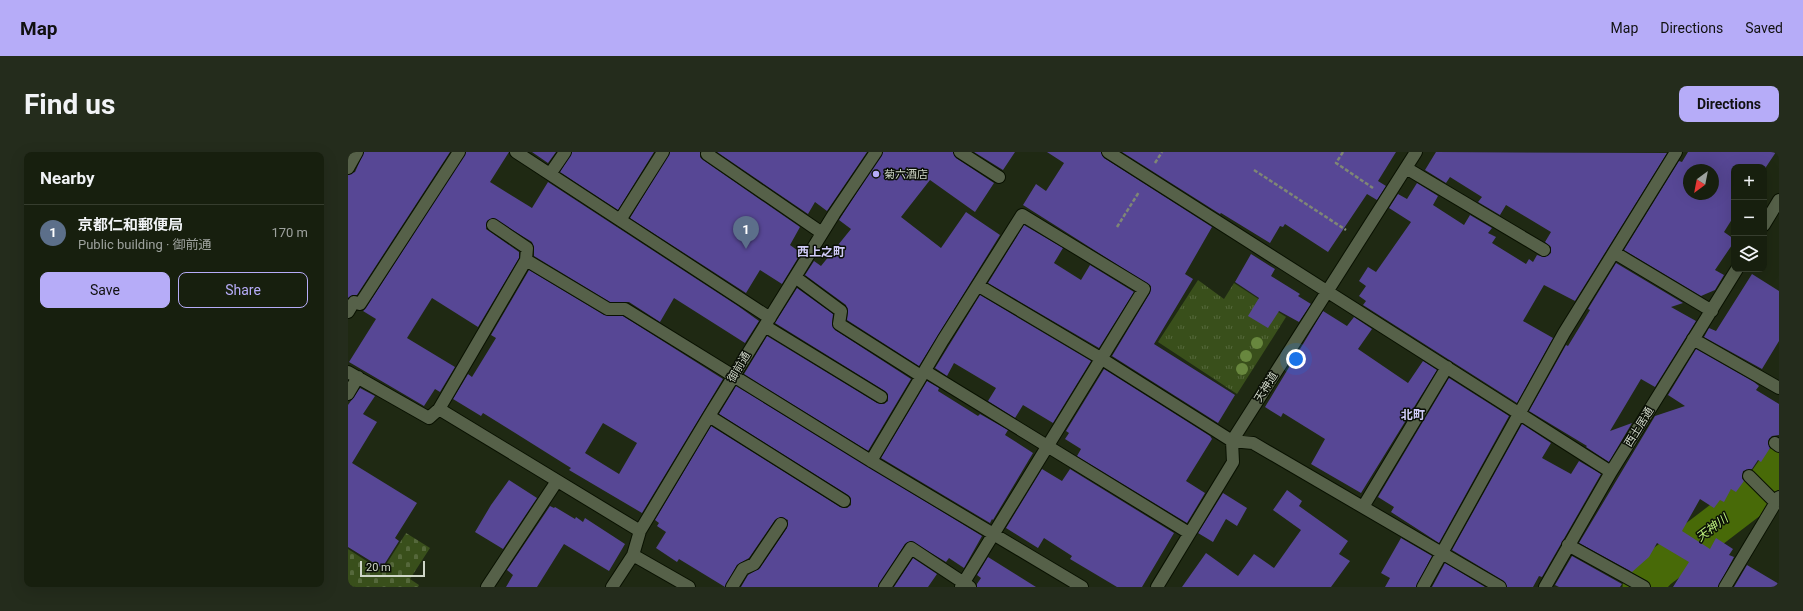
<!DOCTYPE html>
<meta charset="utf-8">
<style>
body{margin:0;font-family:Roboto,"Noto Sans JP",sans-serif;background:#242c1c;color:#f1f3f6}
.controls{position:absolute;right:12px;top:12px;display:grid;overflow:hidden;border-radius:8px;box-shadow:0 4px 16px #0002}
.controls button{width:36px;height:36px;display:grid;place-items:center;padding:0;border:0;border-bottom:1px solid #363d2e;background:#171f0e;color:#f1f3f6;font:20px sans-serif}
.compass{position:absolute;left:1335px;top:12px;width:36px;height:36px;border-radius:50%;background:#171f0e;box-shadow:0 4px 16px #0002;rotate:212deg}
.scale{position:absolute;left:12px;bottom:10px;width:65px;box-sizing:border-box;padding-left:4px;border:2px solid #cfd6c8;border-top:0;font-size:11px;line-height:14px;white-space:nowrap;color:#cfd6c8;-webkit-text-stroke:3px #0b1007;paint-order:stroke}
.you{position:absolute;left:948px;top:207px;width:14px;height:14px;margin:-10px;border:3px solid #fff;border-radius:50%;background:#1a73e8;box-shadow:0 0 0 6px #1a73e833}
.badge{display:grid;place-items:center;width:26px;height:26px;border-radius:50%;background:#b6acf8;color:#fff;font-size:13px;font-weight:700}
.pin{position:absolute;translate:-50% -33px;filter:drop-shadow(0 1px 2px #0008)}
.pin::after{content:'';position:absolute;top:21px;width:14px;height:12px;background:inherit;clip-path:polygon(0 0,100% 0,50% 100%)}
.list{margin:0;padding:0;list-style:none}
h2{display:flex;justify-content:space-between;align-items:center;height:52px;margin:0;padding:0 16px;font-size:17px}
h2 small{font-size:13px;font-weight:400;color:#9ea29e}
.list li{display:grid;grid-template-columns:26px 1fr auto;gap:12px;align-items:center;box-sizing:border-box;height:56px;padding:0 16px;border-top:1px solid #363d2e}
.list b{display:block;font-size:15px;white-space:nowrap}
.list p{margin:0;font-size:13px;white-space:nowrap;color:#9ea29e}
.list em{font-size:13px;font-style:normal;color:#9ea29e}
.actions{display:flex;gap:8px;padding:12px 16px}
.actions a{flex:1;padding:9px 0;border:1px solid #b6acf8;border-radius:8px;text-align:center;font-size:14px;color:#b6acf8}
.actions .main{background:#b6acf8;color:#111}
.icon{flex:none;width:22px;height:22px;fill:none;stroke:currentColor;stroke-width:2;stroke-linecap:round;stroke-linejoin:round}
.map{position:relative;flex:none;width:1431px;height:435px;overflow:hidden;border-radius:8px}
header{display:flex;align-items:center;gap:24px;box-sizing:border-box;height:56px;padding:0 20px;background:#b6acf8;color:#111}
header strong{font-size:19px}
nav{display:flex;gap:22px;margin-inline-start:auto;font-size:14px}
.intro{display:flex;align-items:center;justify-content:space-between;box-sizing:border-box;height:96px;padding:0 24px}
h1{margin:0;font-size:28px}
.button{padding:10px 18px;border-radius:8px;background:#b6acf8;color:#111;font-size:14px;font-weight:700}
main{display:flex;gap:24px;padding:0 24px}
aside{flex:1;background:#171f0e;border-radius:8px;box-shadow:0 4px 16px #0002}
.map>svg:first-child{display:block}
.grass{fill:url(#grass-tufts)}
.cemetery{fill:url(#cemetery-stones)}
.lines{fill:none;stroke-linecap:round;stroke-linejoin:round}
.river{stroke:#486a08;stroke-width:39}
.building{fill:#574795;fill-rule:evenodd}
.minor-casing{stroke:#091101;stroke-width:14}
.path{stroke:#7f8775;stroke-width:2.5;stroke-dasharray:4 2;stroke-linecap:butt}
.minor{stroke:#566149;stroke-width:12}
.tree{fill:#68873e}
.poi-dot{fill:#b6acf8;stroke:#0b1007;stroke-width:1.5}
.labels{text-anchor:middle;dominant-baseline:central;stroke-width:3;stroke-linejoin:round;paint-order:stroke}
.poi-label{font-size:11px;fill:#cfd6c8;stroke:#0b1007;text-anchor:start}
.street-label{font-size:11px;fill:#cfd6c8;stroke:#0b1007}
.neighbourhood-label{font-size:12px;font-weight:bold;fill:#d0cbf7;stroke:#0b1007}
.water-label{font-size:12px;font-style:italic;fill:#bcef7c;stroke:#0b1007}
</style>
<header>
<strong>Map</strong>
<nav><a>Map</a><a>Directions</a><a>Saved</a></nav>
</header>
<div class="intro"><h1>Find us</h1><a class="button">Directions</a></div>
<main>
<aside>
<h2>Nearby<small></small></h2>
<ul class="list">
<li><span class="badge" style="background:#5c6f8a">1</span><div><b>京都仁和郵便局</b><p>Public building · 御前通</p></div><em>170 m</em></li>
</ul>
<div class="actions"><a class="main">Save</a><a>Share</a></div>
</aside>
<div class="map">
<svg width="1431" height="435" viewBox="0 0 1431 435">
<defs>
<pattern id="grass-tufts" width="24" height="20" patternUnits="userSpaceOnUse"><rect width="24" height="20" fill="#394f1b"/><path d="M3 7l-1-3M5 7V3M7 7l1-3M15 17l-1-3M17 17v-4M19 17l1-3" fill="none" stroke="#55683b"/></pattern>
<pattern id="cemetery-stones" width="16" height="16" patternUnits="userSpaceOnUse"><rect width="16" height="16" fill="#394f1b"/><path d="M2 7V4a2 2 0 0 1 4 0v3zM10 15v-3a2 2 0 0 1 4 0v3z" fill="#55683b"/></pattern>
</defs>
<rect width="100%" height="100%" fill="#1f2913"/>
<path class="grass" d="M 850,128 L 876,147 L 886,131 L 938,165 L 889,242 L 810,190 Z"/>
<path class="cemetery" d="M 58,381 L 82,396 L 62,427 L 71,433 L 70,435 L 0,435 L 0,397 L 34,419 Z"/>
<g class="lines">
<path class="river" d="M 1294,435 L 1309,418 L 1415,337 L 1431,314"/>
</g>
<path class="building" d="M 16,0 L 102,0 L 9,143 L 5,143 L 0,146 L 0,23 L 7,20 Z
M 118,0 L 161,0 L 142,30 L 184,56 L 200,30 L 390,154 L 411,169 L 397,191 L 326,146 L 312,170 L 281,150 L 262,150 L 186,104 L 186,96 L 184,90 L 145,66 L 139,69 L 138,77 L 171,100 L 171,106 L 130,175 L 84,146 L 59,186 L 107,215 L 92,240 L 87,237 L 76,254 L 1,210 L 28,167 L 15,159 L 18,156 Z
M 184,0 L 208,0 L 200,11 Z
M 224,0 L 306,0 L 270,58 L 212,20 Z
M 322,0 L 352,0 L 352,5 L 355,8 L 452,75 L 442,93 L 453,101 L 434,132 L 412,118 L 398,141 L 282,66 Z
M 369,0 L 519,0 L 479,59 L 467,50 L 460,62 Z
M 535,0 L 605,0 L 608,6 L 646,31 L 627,60 L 582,28 L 553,65 L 593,96 L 618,60 L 652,83 L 571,214 L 499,168 L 500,160 L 498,153 L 457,123 L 466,109 L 473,114 L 503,77 L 491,68 Z
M 626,0 L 667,0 L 655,18 Z
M 699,0 L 753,0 L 756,6 L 864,75 L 837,122 L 845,127 L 806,192 L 887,243 L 870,271 L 764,204 L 802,141 L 803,134 L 675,53 L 688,32 L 698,39 L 716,11 Z
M 774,0 L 1048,0 L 1030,29 L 1038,34 L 1029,48 L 1019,42 L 980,100 L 937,72 L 935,75 L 932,74 L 922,91 L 873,61 L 872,62 Z
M 1088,0 L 1319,1 L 1227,149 L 1196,133 L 1175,169 L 1205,186 L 1169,251 L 1015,153 L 1018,149 L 1011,144 L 1018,134 L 1011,129 L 1020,115 L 1028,120 L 1063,70 L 1041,56 L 1050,42 L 1059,47 L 1069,31 L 1090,44 L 1085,53 L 1116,73 L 1122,63 L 1144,76 L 1140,81 L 1148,85 L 1144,91 L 1178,112 L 1181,107 L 1185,110 L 1189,103 L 1196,105 L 1203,101 L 1203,95 L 1197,90 L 1203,80 L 1158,53 L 1152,63 L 1130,50 L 1134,45 L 1102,25 L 1098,31 L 1077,18 Z
M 1340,0 L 1428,0 L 1416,18 L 1416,15 L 1386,15 L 1386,64 L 1376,80 L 1386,87 L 1386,90 L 1367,118 L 1376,123 L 1367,138 L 1353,144 L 1276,98 L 1331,9 L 1334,10 ZM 1341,18 L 1365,18 L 1365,42 L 1341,42 Z
M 676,73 L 715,96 L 706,111 L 733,128 L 742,113 L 786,140 L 751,196 L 640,131 Z
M 903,102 L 927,117 L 923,124 L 952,142 L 950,144 L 963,152 L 951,170 L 931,159 L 920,176 L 900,164 L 911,146 L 887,130 Z
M 1268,111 L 1335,151 L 1323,155 L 1348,169 L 1307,235 L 1293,227 L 1262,279 L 1284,271 L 1261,310 L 1238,295 L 1239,294 L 1181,259 L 1218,193 L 1220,194 L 1242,158 L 1240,157 Z
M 181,118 L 256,163 L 275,164 L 375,227 L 294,361 L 221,318 L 223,316 L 164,279 L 135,261 L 133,264 L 105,247 L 120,222 L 124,225 L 148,186 L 143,183 ZM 255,271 L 289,291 L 271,322 L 237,301 Z
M 1404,122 L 1431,139 L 1431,189 L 1414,217 L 1356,185 L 1361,176 L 1368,179 Z
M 449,136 L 485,162 L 484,171 L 487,178 L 563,227 L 520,299 L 396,222 L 419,184 L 529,251 L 536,252 L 540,249 L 540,242 L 537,239 L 427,171 Z
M 632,143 L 743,209 L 705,271 L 675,253 L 667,266 L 640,249 L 648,236 L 606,211 L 599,224 L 587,216 Z
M 975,159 L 999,174 L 1006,165 L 1024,177 L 1010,197 L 1060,231 L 1075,209 L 1089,218 L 1013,341 L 963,312 L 977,287 L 935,261 L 933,265 L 917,255 Z
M 1348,197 L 1406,230 L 1411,234 L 1408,238 L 1431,252 L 1431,283 L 1424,284 L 1421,287 L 1420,290 L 1422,296 L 1413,310 L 1410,308 L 1404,317 L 1395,319 L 1394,326 L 1396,329 L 1388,340 L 1383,337 L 1376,350 L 1372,348 L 1366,356 L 1352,347 L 1334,379 L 1362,397 L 1368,386 L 1385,397 L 1381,403 L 1386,405 L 1370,435 L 1325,435 L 1341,410 L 1309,391 L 1301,405 L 1284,420 L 1231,391 L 1307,264 L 1337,254 L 1320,243 Z
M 756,217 L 862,284 L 864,287 L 838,329 L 857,341 L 839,371 L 729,304 L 733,297 L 717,287 L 721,281 L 718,279 Z
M 1101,226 L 1161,264 L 1091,391 L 1043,360 L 1046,355 L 1030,345 Z
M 579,229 L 591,236 L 590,239 L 630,264 L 632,262 L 660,278 L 657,283 L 685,301 L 645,368 L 644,367 L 642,371 L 533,306 Z
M 388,234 L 634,384 L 616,416 L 601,406 L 598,410 L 563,389 L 557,392 L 530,435 L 393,435 L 400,423 L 412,416 L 439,376 L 440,368 L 433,365 L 427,368 L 401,406 L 389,413 L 377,435 L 331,407 L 329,410 L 308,396 L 318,380 L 309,374 L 311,371 L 307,368 L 363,274 L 492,355 L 499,356 L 503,353 L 503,346 L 500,343 L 371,262 Z
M 12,236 L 27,244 L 15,262 L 29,270 L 4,311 L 69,351 L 47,386 L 51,389 L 34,416 L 0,395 L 0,253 Z
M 1174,272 L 1203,291 L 1194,306 L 1223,322 L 1231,309 L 1253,322 L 1194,425 L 1191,424 L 1185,435 L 1159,435 L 1156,429 L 1104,398 Z
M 694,317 L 714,329 L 722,317 L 826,381 L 794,435 L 769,435 L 722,407 L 724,404 L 696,386 L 690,396 L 658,376 Z
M 161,328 L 189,346 L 155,397 L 127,380 L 143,353 Z
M 939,338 L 954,349 L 951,354 L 1000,389 L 991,402 L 1002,409 L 983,435 L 834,435 L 858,401 L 890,424 L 906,402 L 926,416 L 953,378 L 925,358 Z
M 875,341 L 899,356 L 889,374 L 878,367 L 865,390 L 850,381 Z
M 202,354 L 206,356 L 207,355 L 227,367 L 228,365 L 235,370 L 237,366 L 277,392 L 261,419 L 216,392 L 189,435 L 158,435 L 165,423 L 159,418 Z
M 1053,386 L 1084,404 L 1068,435 L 1037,435 L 1042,426 L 1033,421 Z
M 1224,404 L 1274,432 L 1272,435 L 1211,435 L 1207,433 Z
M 640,405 L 688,435 L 629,435 L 629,432 L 633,426 L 629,423 Z
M 565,406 L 589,422 L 580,435 L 546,435 Z
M 1097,411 L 1137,435 L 1084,435 Z
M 1399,413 L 1431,432 L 1431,435 L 1386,435 Z"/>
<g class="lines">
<defs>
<path id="minor" d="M 168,0 L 422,166
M 612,0 L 651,25
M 760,0 L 1263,320
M 359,2 L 474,81
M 0,16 L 9,0
M 1058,16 L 1196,98
M 202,22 L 217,0
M 272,68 L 315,0
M 145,73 L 179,96 L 178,108 L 260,157 L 277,157 L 523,309 L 734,435
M 1416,73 L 1431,48
M 1267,101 L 1364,159
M 447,125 L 493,159 L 491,172 L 573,224
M 631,134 L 754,207 L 884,289 L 905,291 L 1152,435
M 0,160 L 6,150 L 12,152 L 111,0
M 417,174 L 533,245
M 1345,187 L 1431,236
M 577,219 L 841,381
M 0,220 L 81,266 L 91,257 L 178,108
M 0,242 L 10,225
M 91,257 L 292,379
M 361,264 L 496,349
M 1427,291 L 1431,294
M 523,309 L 595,188 L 674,63 L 796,137 L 613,435
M 1401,324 L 1427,350
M 1015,355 L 1099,215
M 1220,393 L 1296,435
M 285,403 L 341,435
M 139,435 L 209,329
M 264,435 L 285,403 L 292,379 L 361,264 L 486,62 L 528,0
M 384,435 L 395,417 L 406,412 L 433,372
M 537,435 L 563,396 L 622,435
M 809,435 L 885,310 L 884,289 L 1068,0
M 1075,435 L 1216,181 L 1328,0
M 1197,435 L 1263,320 L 1389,117
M 1377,435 L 1431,345"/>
</defs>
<use href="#minor" class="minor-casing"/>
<path class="path" d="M 995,0 L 988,11 L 1025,36
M 807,11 L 814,0
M 906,18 L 998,78
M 769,75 L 791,40"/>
<use href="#minor" class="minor"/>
</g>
<g class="tree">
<circle cx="909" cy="191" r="6"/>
<circle cx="898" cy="204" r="6"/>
<circle cx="894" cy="217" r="6"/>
</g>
<circle class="poi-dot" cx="528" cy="22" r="4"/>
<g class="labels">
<g class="poi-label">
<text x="536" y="22">菊六酒店</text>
</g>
<g class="street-label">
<text transform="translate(391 215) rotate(-59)">御前通</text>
<text transform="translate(918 235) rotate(-58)">天神道</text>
<text transform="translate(1291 275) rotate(-58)">西土居通</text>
</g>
<g class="neighbourhood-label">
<text x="473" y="100">西上之町</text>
<text x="1065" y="263">北町</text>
</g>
<g class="water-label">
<text transform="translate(1364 376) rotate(-37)">天神川</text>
</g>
</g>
</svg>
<div class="controls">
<button>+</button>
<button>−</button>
<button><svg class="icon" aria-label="layers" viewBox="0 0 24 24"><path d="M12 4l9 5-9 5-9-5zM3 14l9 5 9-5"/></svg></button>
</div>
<svg class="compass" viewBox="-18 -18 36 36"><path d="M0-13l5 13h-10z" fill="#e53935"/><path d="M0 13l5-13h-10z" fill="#9ea29e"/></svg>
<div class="scale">20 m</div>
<div class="you"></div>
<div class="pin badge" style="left:398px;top:97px;background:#5c6f8a">1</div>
</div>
</main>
